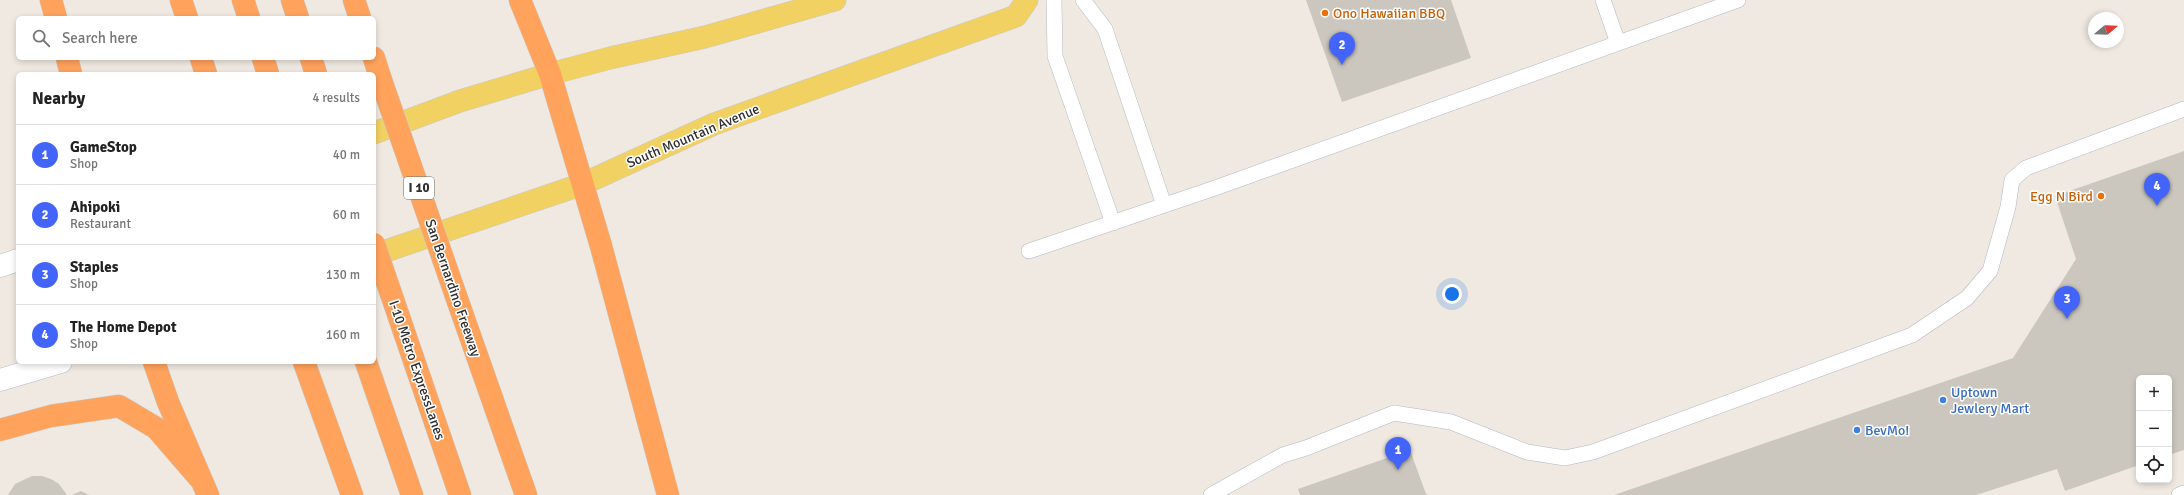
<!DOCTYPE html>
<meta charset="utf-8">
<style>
body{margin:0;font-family:Signika,sans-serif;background:#f2f2f2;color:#222}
.controls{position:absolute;right:12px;bottom:12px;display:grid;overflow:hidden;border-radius:6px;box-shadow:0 2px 6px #0003}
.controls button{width:36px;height:36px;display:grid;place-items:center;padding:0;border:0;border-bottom:1px solid #e0e0e0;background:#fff;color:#222;font:20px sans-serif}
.compass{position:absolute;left:2088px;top:12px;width:36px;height:36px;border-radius:50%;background:#fff;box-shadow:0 2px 6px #0003;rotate:71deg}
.you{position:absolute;left:1452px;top:294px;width:14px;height:14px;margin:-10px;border:3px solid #fff;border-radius:50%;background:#1a73e8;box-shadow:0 0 0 6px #1a73e833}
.badge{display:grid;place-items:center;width:26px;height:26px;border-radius:50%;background:#4264fb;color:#fff;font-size:13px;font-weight:700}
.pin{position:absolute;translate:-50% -33px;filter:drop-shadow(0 1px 2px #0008)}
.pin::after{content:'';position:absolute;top:21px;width:14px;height:12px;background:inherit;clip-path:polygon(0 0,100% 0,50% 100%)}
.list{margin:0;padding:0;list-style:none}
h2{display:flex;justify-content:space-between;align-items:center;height:52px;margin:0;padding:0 16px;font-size:17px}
h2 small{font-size:13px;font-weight:400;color:#767676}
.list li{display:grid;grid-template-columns:26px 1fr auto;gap:12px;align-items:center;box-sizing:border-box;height:60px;padding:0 16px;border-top:1px solid #e0e0e0}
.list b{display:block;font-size:15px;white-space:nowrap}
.list p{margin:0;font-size:13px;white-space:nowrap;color:#767676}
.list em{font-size:13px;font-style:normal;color:#767676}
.icon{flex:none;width:22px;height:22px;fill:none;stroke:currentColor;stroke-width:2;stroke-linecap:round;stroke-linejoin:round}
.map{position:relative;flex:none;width:2184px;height:495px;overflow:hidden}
.search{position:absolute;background:#fff;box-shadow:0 2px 6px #0003;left:16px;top:16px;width:360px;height:44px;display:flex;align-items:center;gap:10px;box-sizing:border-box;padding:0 14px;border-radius:6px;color:#767676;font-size:15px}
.panel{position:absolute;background:#fff;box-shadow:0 2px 6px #0003;left:16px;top:72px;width:360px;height:292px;border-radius:6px}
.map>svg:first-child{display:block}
.building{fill:#cbc7bf}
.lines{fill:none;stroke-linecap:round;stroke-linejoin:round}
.service-casing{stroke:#b4b7c1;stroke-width:16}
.secondary-casing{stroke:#b4b7c1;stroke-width:23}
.primary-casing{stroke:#c9c9c9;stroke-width:23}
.motorway-casing{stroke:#c9c9c9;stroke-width:23}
.service{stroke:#fff;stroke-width:15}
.secondary{stroke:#fff;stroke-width:22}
.primary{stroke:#f2d163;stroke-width:22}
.motorway{stroke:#ffa35c;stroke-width:22}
.motorway-bridge-casing{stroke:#c9c9c9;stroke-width:23;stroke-linecap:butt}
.motorway-bridge{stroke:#ffa35c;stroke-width:22}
.food-dot{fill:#e8710a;stroke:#fff;stroke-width:1.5}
.shop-dot{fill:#3f7fe0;stroke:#fff;stroke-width:1.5}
.labels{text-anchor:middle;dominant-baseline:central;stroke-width:3;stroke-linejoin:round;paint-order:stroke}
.shield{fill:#fff;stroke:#6d6d6d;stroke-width:1}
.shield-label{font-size:13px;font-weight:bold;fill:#2e2e2e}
.food-label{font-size:14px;fill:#c56008;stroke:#fff;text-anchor:start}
.street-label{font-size:14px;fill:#2e2e2e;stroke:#fff}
.shop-label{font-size:14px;fill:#366cbe;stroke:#fff;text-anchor:start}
</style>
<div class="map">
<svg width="2184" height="495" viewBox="0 0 2184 495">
<rect width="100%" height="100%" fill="#efe9e1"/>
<path class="building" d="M 1306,0 L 1451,0 L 1471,58 L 1342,102 Z
M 2184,151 L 2184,450 L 2169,455 L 2169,378 L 2139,378 L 2139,465 L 2065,491 L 2057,469 L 1976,495 L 1614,495 L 2013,358 L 2076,259 L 2055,196 Z
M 1410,450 L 1426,494 L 1429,495 L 1300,495 L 1298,489 Z
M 32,476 L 42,476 L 51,479 L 59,484 L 67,495 L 8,495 L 15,484 Z
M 81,491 L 89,495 L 72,495 Z"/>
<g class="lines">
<defs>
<path id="service" d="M 1054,0 L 1055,56 L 1113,223
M 1083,0 L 1105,29 L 1164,205
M 1603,0 L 1618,43
M 1029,251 L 1215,188 L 1738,0
M 1211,495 L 1283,455 L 1306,448 L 1394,413 L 1451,422 L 1527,452 L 1565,458 L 1593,452 L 1912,335 L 1967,298 L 1990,271 L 2008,207 L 2012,180 L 2026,168 L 2184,109
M 2179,495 L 2184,493"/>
<path id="secondary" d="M 0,266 L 18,260
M 0,380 L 61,362"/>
<path id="primary" d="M 374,133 L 460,101 L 550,74 L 610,58 L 705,37 L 835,0
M 374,255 L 583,184 L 714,124 L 1016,16 L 1027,0"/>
<path id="motorway" d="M 51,0 L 56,18
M 181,0 L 187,18
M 243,0 L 249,18
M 292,0 L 298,18
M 354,0 L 360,18
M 520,0 L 550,74 L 601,246 L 668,495
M 67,58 L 71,74
M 201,58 L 206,74
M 263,58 L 268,74
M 311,58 L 316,74
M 374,58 L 381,80
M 456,296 L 526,495
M 399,317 L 460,495
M 154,362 L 168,402 L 208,495
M 304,362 L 352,495
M 366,362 L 412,495
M 0,430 L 51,416 L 119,406 L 156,428 L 201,480"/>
</defs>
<use href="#service" class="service-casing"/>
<use href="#secondary" class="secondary-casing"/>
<use href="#primary" class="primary-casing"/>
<use href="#motorway" class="motorway-casing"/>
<use href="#service" class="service"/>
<use href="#secondary" class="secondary"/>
<use href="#primary" class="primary"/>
<use href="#motorway" class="motorway"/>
<defs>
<path id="motorway-bridge" d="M 381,80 L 456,296
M 374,244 L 399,317"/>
</defs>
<use href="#motorway-bridge" class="motorway-bridge-casing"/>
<use href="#motorway-bridge" class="motorway-bridge"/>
</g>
<g class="food-dot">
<circle cx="1325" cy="13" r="4"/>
<circle cx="2101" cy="196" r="4"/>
</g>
<g class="shop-dot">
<circle cx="1943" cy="400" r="4"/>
<circle cx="1857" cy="430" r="4"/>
</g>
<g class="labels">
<rect class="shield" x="404" y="177" width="30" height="22" rx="3"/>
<g class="shield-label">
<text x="419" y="188">I 10</text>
</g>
<g class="food-label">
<text x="1333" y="13">Ono Hawaiian BBQ</text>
<text x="2093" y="196" text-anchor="end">Egg N Bird</text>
</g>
<g class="street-label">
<text transform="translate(693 136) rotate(-23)">South Mountain Avenue</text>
<text transform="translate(453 288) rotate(71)">San Bernardino Freeway</text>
<text transform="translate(417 370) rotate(71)">I-10 Metro ExpressLanes</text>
</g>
<g class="shop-label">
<text x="1951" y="392">Uptown<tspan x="1951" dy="16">Jewlery Mart</tspan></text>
<text x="1865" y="430">BevMo!</text>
</g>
</g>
</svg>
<div class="controls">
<button>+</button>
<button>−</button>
<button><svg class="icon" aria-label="locate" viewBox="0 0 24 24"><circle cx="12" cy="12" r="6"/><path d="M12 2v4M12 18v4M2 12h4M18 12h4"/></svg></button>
</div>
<svg class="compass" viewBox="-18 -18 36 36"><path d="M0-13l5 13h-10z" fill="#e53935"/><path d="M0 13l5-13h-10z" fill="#767676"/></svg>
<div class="you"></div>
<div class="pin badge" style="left:1398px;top:470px">1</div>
<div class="pin badge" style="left:1342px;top:65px">2</div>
<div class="pin badge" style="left:2067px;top:319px">3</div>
<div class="pin badge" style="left:2157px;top:206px">4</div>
<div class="search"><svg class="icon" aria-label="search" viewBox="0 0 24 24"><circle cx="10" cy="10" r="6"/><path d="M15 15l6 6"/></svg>Search here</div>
<section class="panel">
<h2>Nearby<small>4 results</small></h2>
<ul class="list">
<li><span class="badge">1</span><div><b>GameStop</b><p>Shop</p></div><em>40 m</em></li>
<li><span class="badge">2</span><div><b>Ahipoki</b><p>Restaurant</p></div><em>60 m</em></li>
<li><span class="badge">3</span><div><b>Staples</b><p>Shop</p></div><em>130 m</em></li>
<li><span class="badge">4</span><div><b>The Home Depot</b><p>Shop</p></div><em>160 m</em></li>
</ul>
</section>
</div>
